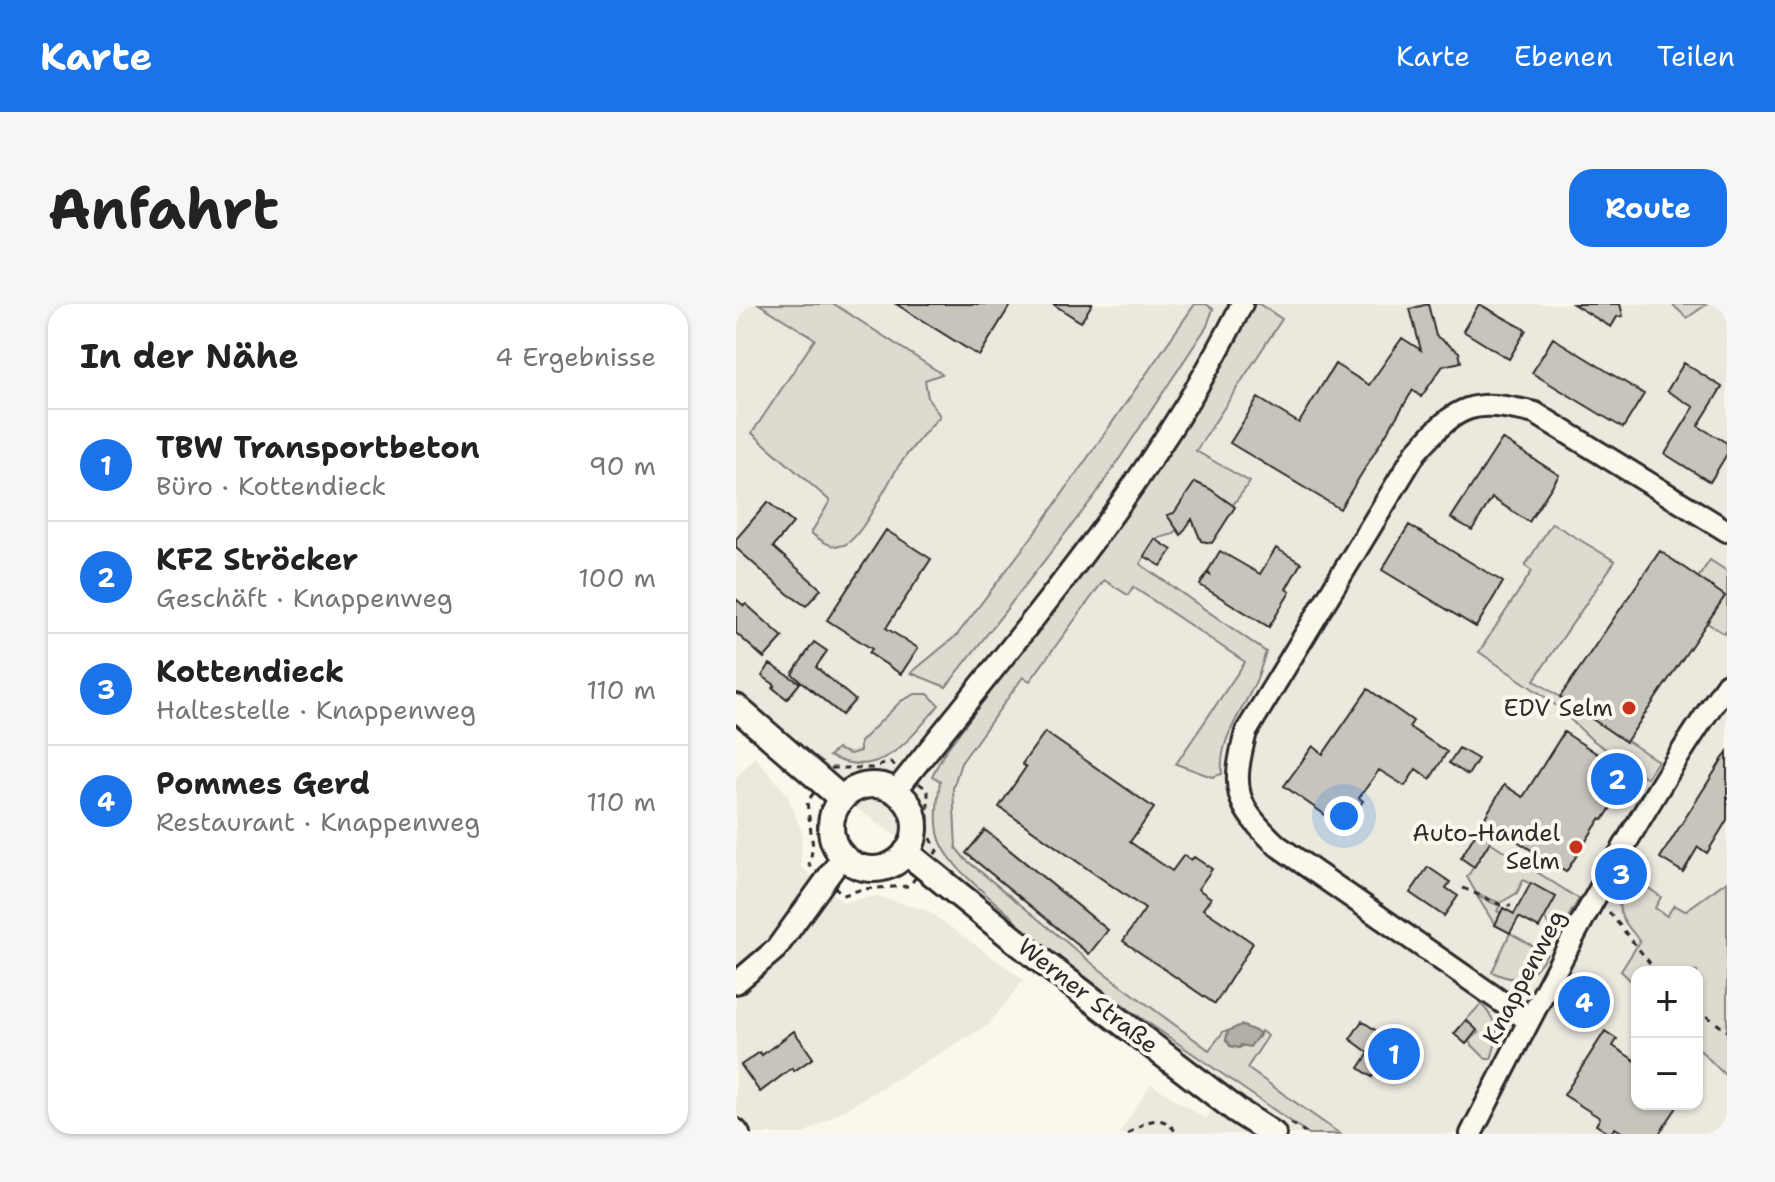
<!DOCTYPE html>
<html lang="de">
<meta charset="utf-8">
<style>
body{margin:0;font-family:"Shantell Sans",sans-serif;background:#f6f6f6;color:#222}
.controls{position:absolute;right:24px;bottom:24px;display:grid;overflow:hidden;border-radius:16px;box-shadow:0 2px 6px #0004}
.controls button{width:72px;height:72px;display:grid;place-items:center;padding:0;border:0;border-bottom:2px solid #e0e0e0;background:#fff;color:#222;font:40px sans-serif}
.you{position:absolute;left:608px;top:512px;width:28px;height:28px;margin:-20px;border:6px solid #fff;border-radius:50%;background:#1a73e8;box-shadow:0 0 0 12px #1a73e833}
.badge{display:grid;place-items:center;width:52px;height:52px;border-radius:50%;background:#1a73e8;color:#fff;font-size:26px;font-weight:700}
.pin{position:absolute;translate:-50% -50%;border:4px solid #fff;box-shadow:0 2px 8px #0006}
.list{margin:0;padding:0;list-style:none}
h2{display:flex;justify-content:space-between;align-items:center;height:104px;margin:0;padding:0 32px;font-size:34px}
h2 small{font-size:26px;font-weight:400;color:#767676}
.list li{display:grid;grid-template-columns:52px 1fr auto;gap:24px;align-items:center;box-sizing:border-box;height:112px;padding:0 32px;border-top:2px solid #e0e0e0}
.list b{display:block;font-size:30px;white-space:nowrap}
.list p{margin:0;font-size:26px;white-space:nowrap;color:#767676}
.list em{font-size:26px;font-style:normal;color:#767676}
.map{position:relative;flex:none;width:991px;height:830px;overflow:hidden;border-radius:24px}
header{display:flex;align-items:center;gap:48px;box-sizing:border-box;height:112px;padding:0 40px;background:#1a73e8;color:#fff}
header strong{font-size:38px}
nav{display:flex;gap:44px;margin-inline-start:auto;font-size:28px}
.intro{display:flex;align-items:center;justify-content:space-between;box-sizing:border-box;height:192px;padding:0 48px}
h1{margin:0;font-size:56px}
.button{padding:20px 36px;border-radius:24px;background:#1a73e8;color:#fff;font-size:28px;font-weight:700}
main{display:flex;gap:48px;padding:0 48px}
aside{flex:1;background:#fff;border-radius:24px;box-shadow:0 2px 6px #0004}
.map>svg:first-child{display:block}
.built{fill:#ebe8de}
.green{fill:#dddad0;stroke:#84827e;stroke-width:2}
.water{fill:#b1afa7;stroke:#7b7a75;stroke-width:2}
.building{fill:#c7c4bc;stroke:#2b2b2b;stroke-width:2}
.lines{fill:none;stroke-linecap:round;stroke-linejoin:round}
.minor-casing{stroke:#2b2b2b;stroke-width:26}
.major-casing{stroke:#2b2b2b;stroke-width:30}
.path{stroke:#2b2b2b;stroke-width:3;stroke-dasharray:6 6;stroke-linecap:butt}
.minor{stroke:#fbf7ec;stroke-width:20}
.major{stroke:#fbf7ec;stroke-width:24}
.poi-dot{fill:#c8321e;stroke:#fbf7ec;stroke-width:3}
.labels{text-anchor:middle;dominant-baseline:central;stroke-width:8;stroke-linejoin:round;paint-order:stroke}
.poi-label{font-size:24px;fill:#2b2b2b;stroke:#fbf7ec;text-anchor:end}
.street-label{font-size:24px;fill:#2b2b2b;stroke:#fbf7ec}
</style>
<header>
<strong>Karte</strong>
<nav><a>Karte</a><a>Ebenen</a><a>Teilen</a></nav>
</header>
<div class="intro"><h1>Anfahrt</h1><a class="button">Route</a></div>
<main>
<aside>
<h2>In der Nähe<small>4 Ergebnisse</small></h2>
<ul class="list">
<li><span class="badge">1</span><div><b>TBW Transportbeton</b><p>Büro · Kottendieck</p></div><em>90 m</em></li>
<li><span class="badge">2</span><div><b>KFZ Ströcker</b><p>Geschäft · Knappenweg</p></div><em>100 m</em></li>
<li><span class="badge">3</span><div><b>Kottendieck</b><p>Haltestelle · Knappenweg</p></div><em>110 m</em></li>
<li><span class="badge">4</span><div><b>Pommes Gerd</b><p>Restaurant · Knappenweg</p></div><em>110 m</em></li>
</ul>
</aside>
<div class="map">
<svg width="991" height="830" viewBox="0 0 991 830">
<rect width="100%" height="100%" fill="#fbf7ec"/>
<filter id="ink" filterUnits="userSpaceOnUse"><feTurbulence type="fractalNoise" baseFrequency=".0125" numOctaves="2"/><feDisplacementMap in="SourceGraphic" scale="16" xChannelSelector="R" yChannelSelector="G"/><feConvolveMatrix kernelMatrix="1 2 1 2 8 2 1 2 1" color-interpolation-filters="sRGB"/></filter>
<g filter="url(#ink)">
<path class="built" d="M 0,0 L 991,0 L 991,577 L 949,607 L 931,612 L 918,604 L 924,594 L 892,570 L 882,595 L 887,618 L 905,637 L 885,667 L 901,683 L 901,800 L 961,800 L 961,743 L 991,773 L 991,830 L 383,830 L 415,780 L 470,815 L 490,780 L 333,670 L 180,546 L 101,491 L 0,403 Z
M 19,453 L 51,490 L 66,528 L 65,563 L 107,598 L 141,592 L 192,607 L 288,676 L 252,721 L 67,830 L 0,830 L 0,474 Z"/>
<path class="green" d="M 23,0 L 98,0 L 206,70 L 189,76 L 192,94 L 204,112 C 190,127 176,143 164,160 C 152,177 126,234 108,241 C 95,245 84,236 75,229 L 94,197 L 16,129 L 79,35 Z
M 459,0 L 470,0 L 477,5 L 471,22 L 360,190 L 210,383 L 175,369 L 221,331 L 304,222 Z
M 518,0 L 523,0 L 546,15 L 460,147 L 514,178 L 496,202 L 474,185 L 434,215 L 444,220 L 438,230 L 419,235 L 404,260 L 530,348 C 526,359 523,372 517,383 C 503,413 483,436 486,470 L 476,473 L 440,460 L 509,358 L 397,283 L 392,291 L 368,276 L 294,377 L 287,373 L 225,459 L 217,484 L 220,544 L 229,555 L 363,665 L 473,746 L 488,727 L 492,727 L 490,736 L 494,742 L 503,744 L 523,733 L 525,727 L 532,732 L 511,764 L 604,830 L 573,830 L 401,711 L 282,623 L 277,614 C 254,592 207,560 202,528 C 199,511 202,494 204,477 L 196,472 L 208,449 L 427,158 L 472,88 Z
M 936,0 L 971,0 L 951,14 Z
M 816,219 L 879,257 L 798,376 L 922,457 L 911,474 L 855,435 L 815,397 L 743,348 L 796,267 L 789,262 Z
M 974,256 L 991,267 L 991,326 L 989,330 L 971,319 L 989,292 L 962,274 Z
M 179,390 L 192,390 L 203,401 C 174,435 144,478 93,452 L 101,445 L 114,450 L 124,447 L 124,438 L 165,397 Z
M 754,538 L 843,595 L 821,632 L 808,614 L 820,593 L 787,576 L 781,589 L 764,599 L 740,589 L 731,573 Z
M 892,569 L 925,593 L 919,604 L 931,612 L 938,601 L 949,607 L 991,577 L 991,773 L 961,743 L 961,668 L 901,668 L 901,683 L 885,667 L 904,637 C 880,609 878,604 892,569 Z
M 741,592 L 764,602 L 761,607 L 765,609 L 759,621 Z
M 774,629 L 811,650 C 795,675 784,681 756,668 Z
M 745,700 C 763,719 764,729 755,755 L 750,755 L 732,737 L 743,729 L 730,716 Z"/>
<path class="water" d="M 505,721 L 524,729 L 514,743 L 505,741 L 503,744 L 495,742 L 490,736 L 492,727 Z"/>
<path class="building" d="M 160,0 L 275,0 L 243,52 Z
M 317,0 L 356,0 L 345,18 Z
M 692,0 L 700,32 L 723,48 L 725,58 L 707,62 L 685,93 L 677,86 L 604,205 L 494,139 L 522,94 L 563,119 L 599,60 L 633,81 L 666,34 L 685,46 L 674,5 Z
M 743,0 L 790,26 L 773,55 L 727,27 Z
M 837,0 L 884,0 L 887,12 L 881,13 L 875,23 Z
M 817,34 L 908,90 L 887,124 L 796,69 Z
M 948,59 L 986,83 L 962,122 L 991,139 L 991,150 L 974,178 L 929,150 L 958,103 L 931,87 Z
M 766,135 L 823,171 L 793,218 L 756,194 L 736,226 L 715,214 Z
M 459,178 L 474,185 L 499,203 L 476,239 L 465,237 L 456,215 L 445,231 L 431,211 L 438,209 Z
M 32,198 L 57,219 L 37,243 L 85,285 L 70,302 L 52,290 L 0,244 L 0,235 Z
M 673,221 L 767,278 L 740,323 L 646,266 Z
M 150,226 L 195,255 L 150,324 L 182,344 L 165,370 L 133,349 L 136,345 L 91,316 Z
M 419,235 L 436,246 L 425,262 L 408,252 Z
M 540,244 L 565,259 L 550,285 L 554,288 L 533,323 L 464,281 L 471,269 L 475,272 L 472,267 L 484,247 L 524,270 Z
M 924,247 L 989,292 L 890,438 L 824,393 Z
M 0,295 L 8,302 L 10,300 L 47,333 L 28,354 L 0,329 Z
M 78,338 L 91,347 L 80,363 L 119,396 L 106,411 L 56,370 Z
M 34,360 L 64,379 L 51,395 L 37,384 L 39,381 L 26,372 Z
M 632,385 L 677,417 L 673,423 L 711,448 L 694,475 L 680,465 L 669,482 L 643,466 L 623,494 L 627,497 L 608,524 L 548,482 L 577,442 L 587,450 Z
M 309,428 L 418,504 L 394,538 L 436,567 L 448,551 L 455,556 L 458,553 L 476,565 L 462,585 L 475,594 L 467,605 L 517,639 L 479,700 L 387,637 L 409,605 L 263,503 L 290,463 L 286,460 Z
M 828,428 L 895,472 L 867,516 L 864,515 L 830,568 L 762,525 L 738,563 L 725,554 L 768,481 L 787,493 Z
M 723,444 L 742,455 L 732,471 L 713,459 Z
M 991,448 L 991,516 L 971,549 L 962,543 L 947,568 L 924,554 Z
M 249,526 L 372,626 L 353,650 L 230,549 Z
M 692,563 L 714,578 L 710,584 L 722,592 L 708,612 L 674,589 Z
M 795,579 L 820,593 L 803,624 L 783,613 L 774,629 L 759,621 L 767,604 L 778,610 Z
M 848,688 L 859,697 L 851,710 L 839,702 Z
M 730,716 L 741,726 L 730,740 L 718,730 Z
M 626,717 L 673,749 L 660,768 L 646,759 L 636,773 L 623,764 L 633,749 L 614,735 Z
M 58,727 L 77,754 L 58,767 L 56,764 L 24,788 L 5,761 L 24,748 L 26,751 Z
M 869,727 L 881,735 L 877,742 L 901,758 L 901,800 L 943,800 L 923,830 L 889,830 L 879,824 L 874,830 L 860,821 L 864,814 L 828,791 Z"/>
<g class="lines">
<defs>
<path id="minor" d="M 159,488 C 282,332 418,179 506,0
M 0,679 L 40,645 L 107,552
M 793,717 L 542,542 C 498,501 495,485 510,428 L 680,148 C 723,100 735,94 799,109 L 991,227
M 0,826 L 3,830
M 735,830 C 813,677 892,521 991,380"/>
<path id="major" d="M 0,403 L 106,495
M95 523a42 42 0 1 1 84 0a42 42 0 1 1-84 0Z
M 170,548 L 299,652 L 500,806 L 537,830"/>
</defs>
<use href="#minor" class="minor-casing"/>
<use href="#major" class="major-casing"/>
<path class="path" d="M 154,458 L 192,486 L 192,528 L 201,547 L 173,582 L 126,585 L 108,591 L 73,561 L 77,543 L 71,498 L 96,464 L 136,464 Z
M 727,584 L 765,601 L 775,602
M 873,608 L 921,668
M 961,705 L 991,727
M 555,819 L 572,830
M 392,830 C 409,817 427,807 441,830"/>
<use href="#minor" class="minor"/>
<use href="#major" class="major"/>
</g>
</g>
<g class="poi-dot">
<circle cx="893" cy="404" r="8"/>
<circle cx="840" cy="543" r="8"/>
</g>
<g class="labels">
<g class="poi-label">
<text x="877" y="404">EDV Selm</text>
<text x="824" y="529">Auto-Handel<tspan x="824" dy="28">Selm</tspan></text>
</g>
<g class="street-label">
<text transform="translate(788 673) rotate(-62)">Knappenweg</text>
<text transform="translate(352 692) rotate(38)">Werner Straße</text>
</g>
</g>
</svg>
<div class="controls">
<button>+</button>
<button>−</button>
</div>
<div class="you"></div>
<div class="pin badge" style="left:658px;top:750px">1</div>
<div class="pin badge" style="left:881px;top:475px">2</div>
<div class="pin badge" style="left:885px;top:570px">3</div>
<div class="pin badge" style="left:848px;top:698px">4</div>
</div>
</main>
